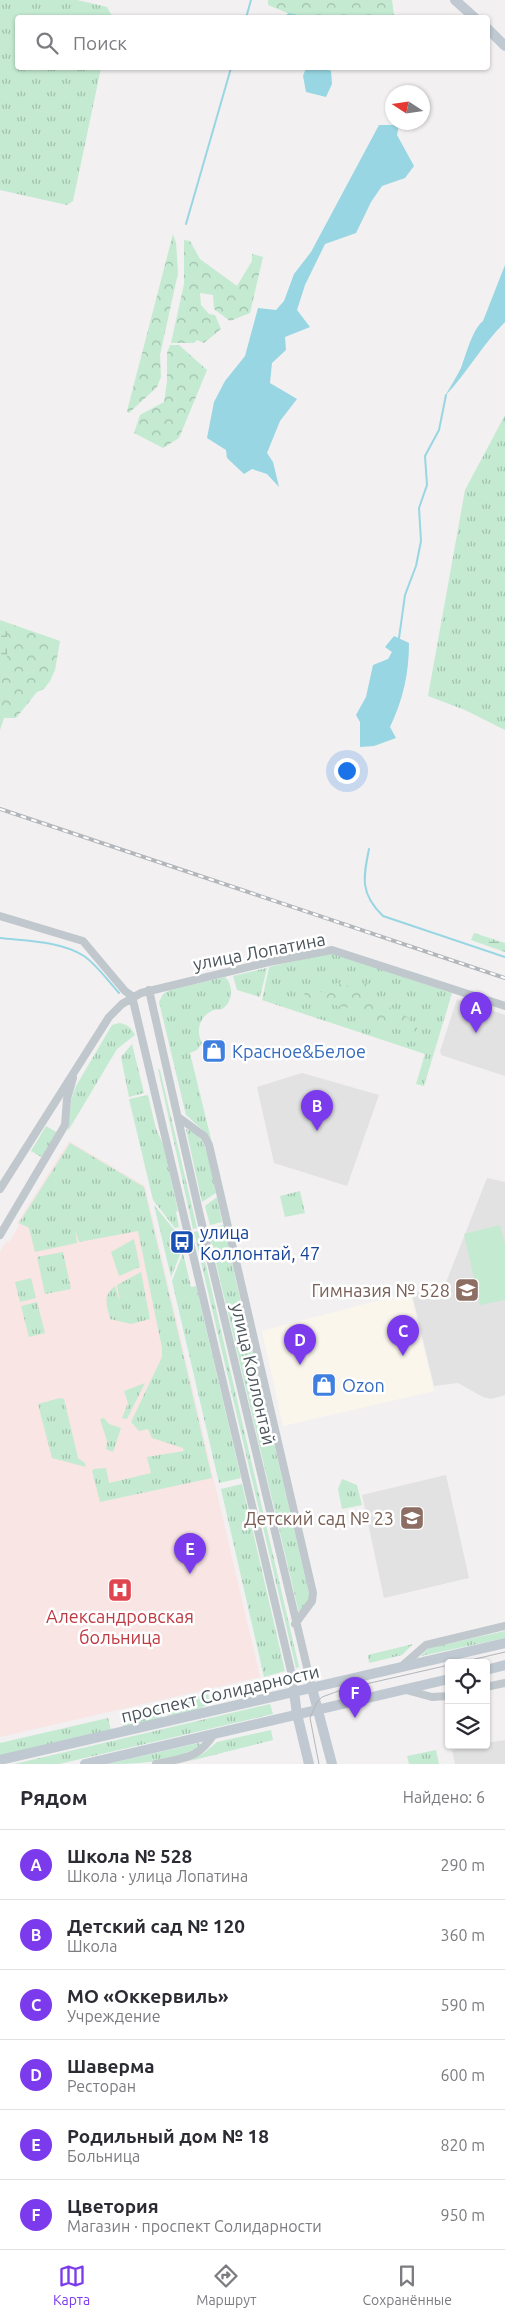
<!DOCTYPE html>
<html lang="ru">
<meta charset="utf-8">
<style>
body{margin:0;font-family:Ubuntu,sans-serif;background:#f2f2f3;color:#2b2b33}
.controls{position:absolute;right:15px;bottom:15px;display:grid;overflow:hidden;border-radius:5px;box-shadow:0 1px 4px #0004}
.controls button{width:45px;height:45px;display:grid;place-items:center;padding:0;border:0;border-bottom:1px solid #e1e1e2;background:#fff;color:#2b2b33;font:25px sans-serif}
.compass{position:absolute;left:385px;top:85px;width:45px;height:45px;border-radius:50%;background:#fff;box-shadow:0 1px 4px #0004;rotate:282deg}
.you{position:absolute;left:346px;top:770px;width:18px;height:18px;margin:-12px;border:4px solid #fff;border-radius:50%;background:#1a73e8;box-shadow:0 0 0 8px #1a73e833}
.badge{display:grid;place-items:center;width:32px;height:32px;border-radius:50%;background:#7c3aed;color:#fff;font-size:16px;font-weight:700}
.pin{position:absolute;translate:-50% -41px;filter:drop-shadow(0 1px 2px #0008)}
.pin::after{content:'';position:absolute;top:26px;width:18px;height:15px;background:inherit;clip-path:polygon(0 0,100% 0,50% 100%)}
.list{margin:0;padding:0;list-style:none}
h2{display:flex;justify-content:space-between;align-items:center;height:65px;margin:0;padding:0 20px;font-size:21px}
h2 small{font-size:16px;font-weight:400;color:#7c7c81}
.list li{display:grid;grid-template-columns:32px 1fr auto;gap:15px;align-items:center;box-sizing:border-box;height:70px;padding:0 20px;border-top:1px solid #e1e1e2}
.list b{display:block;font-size:19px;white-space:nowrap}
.list p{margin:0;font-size:16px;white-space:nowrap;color:#7c7c81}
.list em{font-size:16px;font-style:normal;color:#7c7c81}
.icon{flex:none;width:28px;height:28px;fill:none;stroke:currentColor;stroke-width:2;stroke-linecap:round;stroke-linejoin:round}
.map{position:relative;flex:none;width:505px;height:1764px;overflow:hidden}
.search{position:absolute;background:#fff;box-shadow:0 1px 4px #0004;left:15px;right:15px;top:15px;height:55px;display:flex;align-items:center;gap:12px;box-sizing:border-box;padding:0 18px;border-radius:5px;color:#7c7c81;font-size:19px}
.sheet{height:485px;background:#fff}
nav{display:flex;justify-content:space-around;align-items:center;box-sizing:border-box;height:70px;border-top:1px solid #e1e1e2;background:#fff;font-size:14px;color:#7c7c81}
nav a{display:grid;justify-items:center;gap:2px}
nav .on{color:#7c3aed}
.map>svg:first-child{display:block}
.commercial{fill:#faf6ec}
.education{fill:#e3e2e2}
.medical{fill:#f8e5e4}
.grass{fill:url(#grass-tufts)}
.forest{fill:url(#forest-crowns)}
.wetland{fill:url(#wetland-marsh)}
.pitch{fill:#c4ead1}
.water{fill:#97d6e2}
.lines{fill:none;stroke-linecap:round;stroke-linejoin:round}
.stream{stroke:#97d6e2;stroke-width:2}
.street{stroke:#c0c8cd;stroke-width:8}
.secondary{stroke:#c0c9d1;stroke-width:10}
.tram{stroke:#b3b6ba;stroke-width:1}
.rail-casing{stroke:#b3b6ba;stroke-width:4}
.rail{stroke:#fff;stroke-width:2;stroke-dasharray:5.5;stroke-linecap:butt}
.labels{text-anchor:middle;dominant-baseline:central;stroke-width:5;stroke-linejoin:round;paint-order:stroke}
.street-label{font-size:18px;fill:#4a545b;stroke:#fff}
.shop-label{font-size:18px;fill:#366cbe;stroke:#fff;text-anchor:start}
.transit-label{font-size:18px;fill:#164399;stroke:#fff;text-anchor:start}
.education-label{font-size:18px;fill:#785e54;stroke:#fff;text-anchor:end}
.health-label{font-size:18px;fill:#be3a42;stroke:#fff}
</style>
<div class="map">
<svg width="505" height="1764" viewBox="0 0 505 1764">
<defs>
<pattern id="grass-tufts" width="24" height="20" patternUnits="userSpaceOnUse" patternTransform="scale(1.25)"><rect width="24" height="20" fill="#c4ead1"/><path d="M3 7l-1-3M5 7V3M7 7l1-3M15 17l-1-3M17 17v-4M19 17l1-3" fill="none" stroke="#a1c0ad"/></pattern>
<pattern id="forest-crowns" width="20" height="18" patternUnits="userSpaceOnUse" patternTransform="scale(1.25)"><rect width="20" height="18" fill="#c4ead1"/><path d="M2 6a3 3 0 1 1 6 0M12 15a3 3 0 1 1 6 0" fill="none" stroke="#a1c0ad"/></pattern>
<pattern id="wetland-marsh" width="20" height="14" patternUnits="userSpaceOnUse" patternTransform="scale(1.25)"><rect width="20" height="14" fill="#c4ead1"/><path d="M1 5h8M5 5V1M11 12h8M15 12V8" fill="none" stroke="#a1c0ad"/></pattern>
</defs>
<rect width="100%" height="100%" fill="#f2f0f1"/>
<path class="commercial" d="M 410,1292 L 434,1391 L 283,1426 L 262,1331 Z"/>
<path class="education" d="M 457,999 L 505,1015 L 505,1076 L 441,1055 L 440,1051 Z
M 302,1073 L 379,1095 L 347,1186 L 274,1163 L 257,1087 Z
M 487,1178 L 505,1182 L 505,1395 L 491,1399 L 483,1397 L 458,1383 L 434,1386 L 412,1294 L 445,1285 Z
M 446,1475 L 469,1578 L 384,1598 L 362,1495 Z
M 505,1740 L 505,1764 L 455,1764 L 452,1750 L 486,1745 L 486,1743 Z"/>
<path class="medical" d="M 69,1141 L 145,1186 L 260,1677 L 0,1737 L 0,1252 L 6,1241 L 9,1242 L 13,1236 L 19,1225 L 17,1223 Z"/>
<path class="grass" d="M 0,0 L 77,0 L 107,7 L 112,16 L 18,18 L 18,68 L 101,68 L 73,201 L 67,205 L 0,190 Z
M 505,415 L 505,730 L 465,710 L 428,696 L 465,490 Z
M 325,954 L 334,954 L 452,993 L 424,1086 L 416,1084 L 425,1054 L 262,1000 L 269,967 Z
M 267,968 L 260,997 L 237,990 L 233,976 Z
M 225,977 C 234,985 233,1003 222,1009 C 220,1010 216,1009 214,1010 C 200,1015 195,1030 202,1043 L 197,1050 L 190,1053 L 212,1143 L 206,1133 L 186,1115 L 159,1002 L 163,994 L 170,990 Z
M 119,1023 C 127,1024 131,1027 135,1035 L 117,1049 L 68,1131 L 71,1100 L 76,1086 L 112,1025 Z
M 132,1044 L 144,1093 L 129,1097 L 121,1057 Z
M 158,1069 L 160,1070 L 197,1228 L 193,1229 Z
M 148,1095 L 156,1129 L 163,1144 L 178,1211 L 176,1212 L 179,1227 L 175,1228 L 153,1200 L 129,1099 Z
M 46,1126 L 58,1133 L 43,1158 L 31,1151 Z
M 186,1129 C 210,1135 211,1173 216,1193 L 202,1202 Z
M 70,1143 L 144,1187 L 212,1478 L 100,1502 L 92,1471 L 94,1469 L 106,1468 L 109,1483 L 151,1473 L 147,1457 L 184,1451 L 183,1448 L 152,1438 L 148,1429 L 139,1431 L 131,1422 L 162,1357 L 162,1348 L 138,1231 L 79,1242 L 75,1230 L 77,1243 L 35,1252 L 29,1228 L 19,1223 Z
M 300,1191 L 305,1213 L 285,1217 L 280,1196 Z
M 217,1197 L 222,1222 L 210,1225 L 205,1206 Z
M 154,1205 L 180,1237 L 182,1250 L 171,1277 Z
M 223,1225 L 310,1598 L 299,1613 L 208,1229 Z
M 198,1231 L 299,1667 L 296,1668 L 194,1232 Z
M 134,1239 L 140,1267 L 119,1276 L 111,1252 Z
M 63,1252 L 71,1289 L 45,1294 L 37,1257 Z
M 183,1253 L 191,1287 L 196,1286 L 241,1478 L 219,1483 L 172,1281 Z
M 141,1272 L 150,1319 L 131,1324 L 110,1319 C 107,1305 102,1296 115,1286 L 120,1302 L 117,1285 Z
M 31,1278 L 36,1298 L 20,1302 L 15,1282 Z
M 37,1302 L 45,1333 L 29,1337 L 21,1306 Z
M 145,1383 L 127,1419 L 122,1418 L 128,1403 L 124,1391 Z
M 60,1398 L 64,1399 L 78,1458 L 85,1463 L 86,1467 L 52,1458 L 38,1404 Z
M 104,1418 L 109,1424 L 121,1428 L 113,1452 L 106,1449 L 107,1441 L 100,1419 Z
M 342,1479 L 357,1485 L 362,1505 L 342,1509 L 338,1489 Z
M 242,1484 L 285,1671 L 264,1677 L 221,1489 Z
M 505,1631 L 505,1638 L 421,1656 L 429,1648 Z
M 413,1644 L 402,1655 L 369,1663 L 368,1655 Z
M 208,1694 L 210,1704 L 196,1710 L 168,1716 L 165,1704 Z
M 270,1704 L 273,1714 L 59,1764 L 14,1764 Z
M 159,1705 L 162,1718 L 123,1727 L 120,1714 Z
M 108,1718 L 111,1730 L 0,1756 L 0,1743 Z
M 271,1730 L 273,1740 L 190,1761 L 204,1753 L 217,1742 Z
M 199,1743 L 202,1745 C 175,1762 139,1764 107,1764 Z
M 436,1750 L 439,1764 L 409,1764 L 407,1756 Z"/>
<path class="forest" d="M 268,0 L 392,0 L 394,16 L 297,17 L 268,5 Z
M 173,234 L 176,243 L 178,273 L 160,355 L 161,377 L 157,387 L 129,413 L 127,411 Z
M 184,240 L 190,241 L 200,259 L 237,286 L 252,261 L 252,254 L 263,257 L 250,313 L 230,321 L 214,309 L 213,295 L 200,293 L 201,305 L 209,314 L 215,315 L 221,329 L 204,343 L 197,340 L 194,343 L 171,343 L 184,284 Z
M 170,345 L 179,345 L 207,370 L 179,438 L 163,448 L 134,433 L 140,415 L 164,402 L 167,381 L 167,353 Z
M 0,620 L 60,641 L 55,670 L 50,681 L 44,689 L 37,692 L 16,718 L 4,718 L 0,730 Z
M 338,983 L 344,986 L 369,983 C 373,990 370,997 373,1004 L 392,1008 L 404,1014 L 418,1029 L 416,1035 L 412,1036 L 409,1032 L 398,1029 L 396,1019 L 383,1025 L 371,1021 L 369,1018 L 374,1016 L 375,1013 L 357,1014 L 355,1006 C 347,1009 343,1007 335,1005 C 321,1002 317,1007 304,994 L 307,989 L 319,986 L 321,992 L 327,993 L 328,985 Z"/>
<path class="wetland" d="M 0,626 L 7,628 L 7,662 L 0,668 Z
M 474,933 L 505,943 L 505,952 L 471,940 Z"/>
<path class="pitch" d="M 500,1225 L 505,1244 L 505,1300 L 480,1305 L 464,1234 Z"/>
<path class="water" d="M 306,68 L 326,68 L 331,71 L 332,84 L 326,97 L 306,92 L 303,76 Z
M 379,125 L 399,125 L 397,135 L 414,166 L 405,178 L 382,186 L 371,202 L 356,233 L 325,244 L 305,285 L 297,310 L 310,327 L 285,337 L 286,350 L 272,363 L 270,383 L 297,399 L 280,421 L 267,453 L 273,462 L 279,487 L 267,474 L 252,469 L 244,474 L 227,458 L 226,450 L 207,438 L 214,402 L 225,381 L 245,356 L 258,308 L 276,310 L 284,301 L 294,274 L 311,252 Z
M 505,265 L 505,322 C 482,345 467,373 445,396 C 450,387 456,378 461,368 C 466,355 472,330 483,321 Z
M 394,636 L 409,643 C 409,673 403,700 390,727 L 396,738 L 374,746 L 360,747 L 360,722 L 356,715 L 366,697 L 373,665 L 388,659 L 392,652 L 385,647 Z"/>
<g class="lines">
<path class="stream" d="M 285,17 L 289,14 L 304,18
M 246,18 L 251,0
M 186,224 L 231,68
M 399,638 L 405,595 L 416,566 L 421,541 L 419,508 L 427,485 L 425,456 L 439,430 L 446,395
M 369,849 C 363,878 360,894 383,916 L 505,957
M 0,938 C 26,941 61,941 84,956 C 97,965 108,981 119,993"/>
<path class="street" d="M 0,916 L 83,941 L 125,991 L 132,996
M 149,990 L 200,1216 L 312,1688
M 132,996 L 291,1671 L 294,1692
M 178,1117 L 204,1136 L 209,1145 L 313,1593 L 312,1601 L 295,1624
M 0,1189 L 109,1017 L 122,1004 L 141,993 L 269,962 L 332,950 L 505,1006
M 0,1235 L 65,1125 L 67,1099 L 73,1078
M 402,1666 L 426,1645 L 505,1626
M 486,1687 L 505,1683
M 406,1690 L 432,1697 L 449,1696
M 156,1764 C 185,1757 197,1760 214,1734"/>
<path class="secondary" d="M 455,0 L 475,18
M 488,29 L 505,46
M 486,1670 L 505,1665
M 312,1688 L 332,1764
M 294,1692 L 297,1714 L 309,1764
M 0,1760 L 505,1643
M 85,1764 L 449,1679"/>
<path class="tram" d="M 458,1663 L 505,1652
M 319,1764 L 310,1718 L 317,1702 L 322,1697 L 344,1689 L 449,1665"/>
<defs>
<path id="rail" d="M 0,809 L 505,978"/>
</defs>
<use href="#rail" class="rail-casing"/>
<use href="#rail" class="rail"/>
</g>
<defs>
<symbol id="shop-square" viewBox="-11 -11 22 22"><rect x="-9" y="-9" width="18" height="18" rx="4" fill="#3f7fe0" stroke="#fff"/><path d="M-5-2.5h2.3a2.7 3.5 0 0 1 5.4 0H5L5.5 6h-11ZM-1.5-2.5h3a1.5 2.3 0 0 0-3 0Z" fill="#fff"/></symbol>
<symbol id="bus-square" viewBox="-11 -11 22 22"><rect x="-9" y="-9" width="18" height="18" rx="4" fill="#1a4fb4" stroke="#fff"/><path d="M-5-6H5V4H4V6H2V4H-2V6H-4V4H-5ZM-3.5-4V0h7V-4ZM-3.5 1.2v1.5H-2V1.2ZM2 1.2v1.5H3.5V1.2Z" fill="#fff"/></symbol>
<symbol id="school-square" viewBox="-11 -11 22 22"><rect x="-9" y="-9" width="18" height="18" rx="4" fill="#8d6e63" stroke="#fff"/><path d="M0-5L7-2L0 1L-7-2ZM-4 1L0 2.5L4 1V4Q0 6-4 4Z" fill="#fff"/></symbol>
<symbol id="hospital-square" viewBox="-11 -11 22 22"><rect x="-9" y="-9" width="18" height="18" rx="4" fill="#e0444e" stroke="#fff"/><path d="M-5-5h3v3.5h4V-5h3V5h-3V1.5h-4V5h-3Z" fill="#fff"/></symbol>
</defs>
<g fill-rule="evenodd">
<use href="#shop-square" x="200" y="1037" width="28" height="28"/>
<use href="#bus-square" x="168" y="1228" width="28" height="28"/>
<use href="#school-square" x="453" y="1276" width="28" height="28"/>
<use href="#shop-square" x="310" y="1371" width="28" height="28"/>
<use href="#school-square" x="398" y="1504" width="28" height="28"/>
<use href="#hospital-square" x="106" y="1576" width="28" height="28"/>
</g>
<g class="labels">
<g class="street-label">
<text transform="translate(259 951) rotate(-11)">улица Лопатина</text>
<text transform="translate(254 1374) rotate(77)">улица Коллонтай</text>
<text transform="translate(220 1693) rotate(-13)">проспект Солидарности</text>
</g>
<g class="shop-label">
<text x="232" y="1051">Красное&amp;Белое</text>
<text x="342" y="1385">Ozon</text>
</g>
<g class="transit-label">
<text x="200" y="1232">улица<tspan x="200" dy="21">Коллонтай, 47</tspan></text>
</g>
<g class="education-label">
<text x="450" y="1290">Гимназия № 528</text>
<text x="394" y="1518">Детский сад № 23</text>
</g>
<g class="health-label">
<text x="120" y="1616">Александровская<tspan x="120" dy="21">больница</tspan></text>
</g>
</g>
</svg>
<div class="controls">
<button><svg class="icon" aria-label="locate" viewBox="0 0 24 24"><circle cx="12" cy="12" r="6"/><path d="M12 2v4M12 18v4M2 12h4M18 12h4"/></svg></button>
<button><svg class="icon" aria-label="layers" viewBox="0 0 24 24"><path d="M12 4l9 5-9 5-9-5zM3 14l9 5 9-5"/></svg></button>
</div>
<svg class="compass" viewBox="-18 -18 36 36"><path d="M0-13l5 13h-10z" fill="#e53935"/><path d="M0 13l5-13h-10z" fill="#7c7c81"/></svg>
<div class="you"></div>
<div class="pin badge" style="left:476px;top:1033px">A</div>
<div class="pin badge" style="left:317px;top:1131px">B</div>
<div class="pin badge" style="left:403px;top:1356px">C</div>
<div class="pin badge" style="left:300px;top:1365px">D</div>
<div class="pin badge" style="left:190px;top:1574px">E</div>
<div class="pin badge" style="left:355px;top:1718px">F</div>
<div class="search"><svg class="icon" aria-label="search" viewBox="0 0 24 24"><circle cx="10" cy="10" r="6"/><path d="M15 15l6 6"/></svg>Поиск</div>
</div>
<section class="sheet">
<h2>Рядом<small>Найдено: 6</small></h2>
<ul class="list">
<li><span class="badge">A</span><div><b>Школа № 528</b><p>Школа · улица Лопатина</p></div><em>290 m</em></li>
<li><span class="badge">B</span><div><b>Детский сад № 120</b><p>Школа</p></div><em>360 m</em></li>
<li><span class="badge">C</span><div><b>МО «Оккервиль»</b><p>Учреждение</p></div><em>590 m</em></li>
<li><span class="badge">D</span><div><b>Шаверма</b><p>Ресторан</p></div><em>600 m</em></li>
<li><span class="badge">E</span><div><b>Родильный дом № 18</b><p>Больница</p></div><em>820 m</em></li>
<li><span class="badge">F</span><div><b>Цветория</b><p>Магазин · проспект Солидарности</p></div><em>950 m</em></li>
</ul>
</section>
<nav>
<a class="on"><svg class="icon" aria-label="map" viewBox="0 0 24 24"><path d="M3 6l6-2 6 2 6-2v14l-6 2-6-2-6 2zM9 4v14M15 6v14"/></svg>Карта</a>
<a><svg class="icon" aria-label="directions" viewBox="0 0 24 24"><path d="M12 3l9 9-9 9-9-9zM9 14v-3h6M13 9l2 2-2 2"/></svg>Маршрут</a>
<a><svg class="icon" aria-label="saved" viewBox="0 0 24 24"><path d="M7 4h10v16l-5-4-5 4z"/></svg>Сохранённые</a>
</nav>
